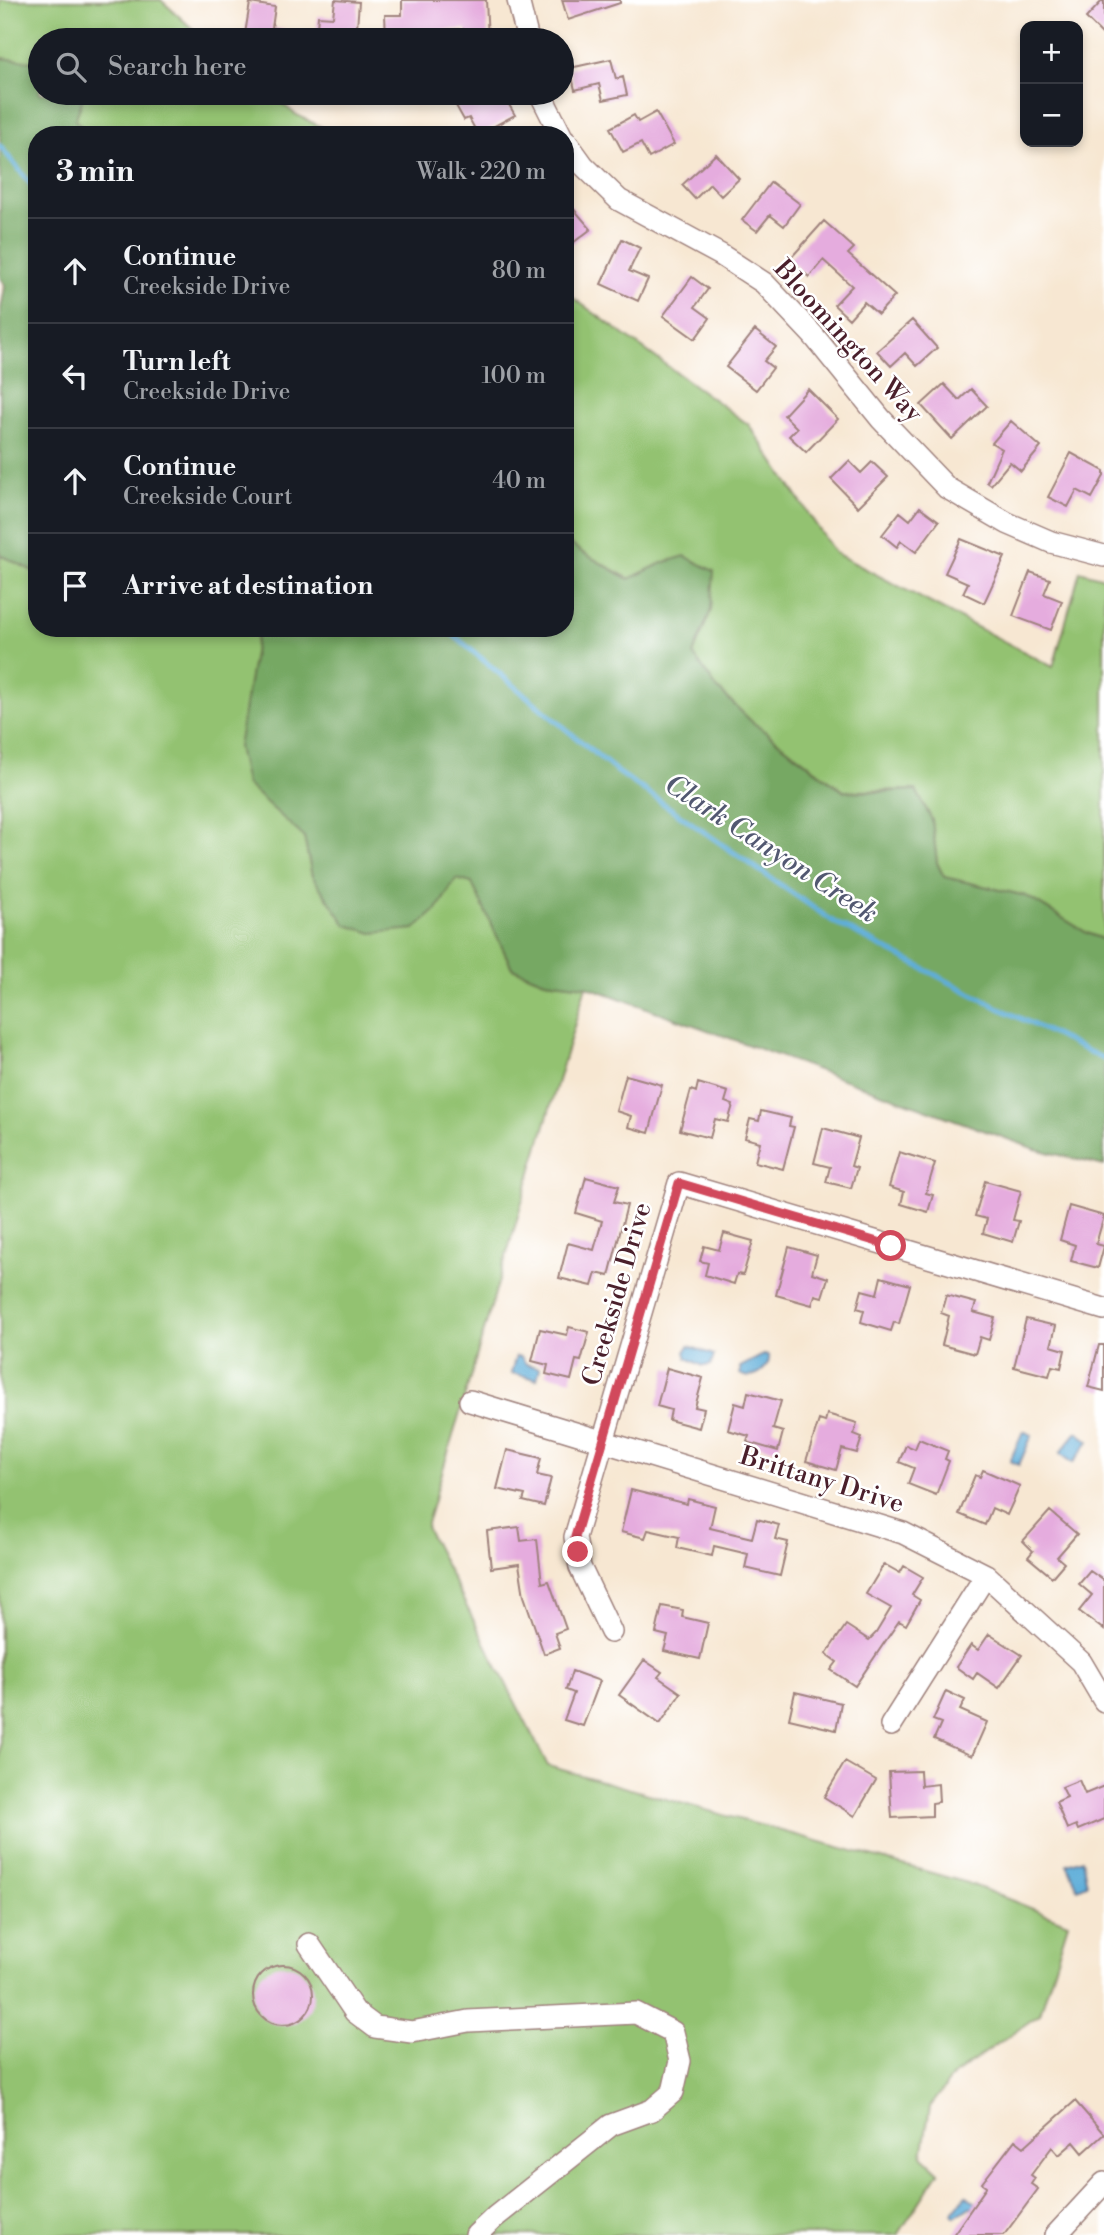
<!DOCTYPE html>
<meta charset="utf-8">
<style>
body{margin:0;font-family:"Libre Bodoni",serif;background:#20242c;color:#f1f3f6}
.controls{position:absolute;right:21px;top:21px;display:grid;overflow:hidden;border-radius:14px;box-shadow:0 4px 10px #0003}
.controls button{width:63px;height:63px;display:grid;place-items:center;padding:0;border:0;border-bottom:2px solid #363941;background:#171b24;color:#f1f3f6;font:35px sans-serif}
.stop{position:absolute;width:21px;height:21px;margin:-16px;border:5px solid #d1495b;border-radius:50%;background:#fff}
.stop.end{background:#d1495b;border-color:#fff;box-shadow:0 2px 7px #0008}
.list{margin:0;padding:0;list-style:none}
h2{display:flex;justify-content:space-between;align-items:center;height:91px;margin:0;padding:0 28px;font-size:30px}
h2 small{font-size:23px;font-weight:400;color:#9ea1a6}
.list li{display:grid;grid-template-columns:46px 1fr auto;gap:21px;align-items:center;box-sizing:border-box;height:105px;padding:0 28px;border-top:2px solid #363941}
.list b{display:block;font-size:26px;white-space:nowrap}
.list p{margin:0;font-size:23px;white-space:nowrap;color:#9ea1a6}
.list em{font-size:23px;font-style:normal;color:#9ea1a6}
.icon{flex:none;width:38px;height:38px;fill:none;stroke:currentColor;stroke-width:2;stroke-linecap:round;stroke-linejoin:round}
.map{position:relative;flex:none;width:1104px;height:2235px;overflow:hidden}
.search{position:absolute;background:#171b24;box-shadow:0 4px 10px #0003;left:28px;top:28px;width:546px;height:77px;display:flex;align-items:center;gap:18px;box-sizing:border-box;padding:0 24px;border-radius:38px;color:#9ea1a6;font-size:26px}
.panel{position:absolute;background:#171b24;box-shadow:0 4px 10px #0003;left:28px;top:126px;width:546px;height:511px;border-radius:28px}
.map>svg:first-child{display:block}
.green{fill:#93c271;stroke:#6e704e;stroke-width:2}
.forest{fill:#76a863;stroke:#606447;stroke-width:2}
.water{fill:#5faed9;stroke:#546682;stroke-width:2}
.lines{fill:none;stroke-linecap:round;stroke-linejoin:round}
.stream{stroke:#5faed9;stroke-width:5}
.building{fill:#e5acde}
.minor-casing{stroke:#a0837e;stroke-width:24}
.minor{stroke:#fff;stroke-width:21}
.route{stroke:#d1495b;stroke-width:9}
.labels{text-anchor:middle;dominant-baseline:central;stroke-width:5;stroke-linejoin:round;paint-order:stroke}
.street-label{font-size:26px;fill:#4a1f2b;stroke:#fff}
.water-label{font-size:28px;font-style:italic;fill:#525871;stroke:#fff}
</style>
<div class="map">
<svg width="1104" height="2235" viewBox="0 0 1104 2235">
<rect width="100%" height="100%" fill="#fff"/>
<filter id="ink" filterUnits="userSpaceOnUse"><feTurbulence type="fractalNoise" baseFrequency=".0143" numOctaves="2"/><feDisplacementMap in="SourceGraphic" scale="14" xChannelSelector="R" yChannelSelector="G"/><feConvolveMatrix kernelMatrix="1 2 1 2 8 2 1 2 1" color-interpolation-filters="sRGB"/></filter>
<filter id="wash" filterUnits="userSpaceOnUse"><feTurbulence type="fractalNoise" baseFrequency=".00686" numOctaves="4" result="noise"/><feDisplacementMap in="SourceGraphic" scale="28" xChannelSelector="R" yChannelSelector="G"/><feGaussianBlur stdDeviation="1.57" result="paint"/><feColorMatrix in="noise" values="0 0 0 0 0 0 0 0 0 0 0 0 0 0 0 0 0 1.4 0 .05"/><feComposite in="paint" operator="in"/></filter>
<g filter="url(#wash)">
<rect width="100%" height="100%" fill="#f7e7d2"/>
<path class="green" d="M 0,0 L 161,0 L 205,40 L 40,40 L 40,66 L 29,61 L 0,58 Z
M 80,93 L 269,93 L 295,114 L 337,135 L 152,135 L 147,131 L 134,135 L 91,135 L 75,120 L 82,101 Z
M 565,292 L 749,425 L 835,553 L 1053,667 L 1080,571 L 1104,578 L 1104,940 L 1087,933 L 1026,896 L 944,877 L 937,863 L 932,820 L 916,790 L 844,791 L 751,721 L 716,687 L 693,654 L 711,610 L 662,563 L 630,579 L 583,553 L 565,540 Z
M 0,555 L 33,571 L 37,569 L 37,628 L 255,628 L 257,636 L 249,685 L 280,813 L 304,837 L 312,876 L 437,909 L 456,878 L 472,883 L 512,968 L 545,981 L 586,986 L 426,1527 L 548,1766 L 968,1883 L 1068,1923 L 1040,2014 L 955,2074 L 930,2107 L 922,2156 L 939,2172 L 898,2235 L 0,2235 Z"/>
<path class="forest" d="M 0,58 L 29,61 L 40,66 L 40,93 L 80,93 L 82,101 L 75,120 L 91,135 L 37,135 L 37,569 L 33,571 L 0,555 L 0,314 L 5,286 L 0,277 Z
M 565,540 L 583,553 L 629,579 L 662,563 L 685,556 L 714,571 L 711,610 L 693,654 L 716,687 L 751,721 L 843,791 L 879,792 L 916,790 L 932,820 L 937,863 L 944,877 L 1026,896 L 1087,933 L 1104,940 L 1104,1166 L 1035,1149 L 586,986 L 545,981 L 512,968 L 472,883 L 456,879 L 437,909 L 415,929 L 372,933 L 346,925 L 312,876 L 304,837 L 246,784 L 238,747 L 257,636 L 255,628 L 565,628 Z"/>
<path class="water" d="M 689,1346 L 714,1355 L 711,1365 L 703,1366 L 687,1358 L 685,1352 Z
M 765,1354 L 769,1356 C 771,1369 751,1382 740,1374 L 740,1367 Z
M 516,1356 L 521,1357 L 526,1364 L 540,1368 L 537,1379 L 511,1373 Z
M 1023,1431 L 1032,1435 L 1019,1465 L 1010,1461 Z
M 1077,1432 L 1089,1441 L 1073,1463 L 1060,1453 Z
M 1082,1859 L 1087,1884 L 1078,1888 L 1067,1864 Z
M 966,2195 L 976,2203 L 975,2206 L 970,2207 L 955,2217 L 952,2214 Z"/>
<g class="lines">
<path class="stream" d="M 0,146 L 37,192
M 445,628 L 615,770 L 834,922 L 999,1008 L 1104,1059"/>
</g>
<g id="blocks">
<path class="building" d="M 335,0 L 359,2 L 356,40 L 316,40 L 318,16 L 333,17 Z
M 402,0 L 486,0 L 488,39 L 466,40 L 466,29 L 424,31 L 424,35 L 386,36 L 385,15 L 402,15 Z
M 562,0 L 620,0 L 620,3 L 568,20 Z
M 1103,0 L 1104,0 L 1104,36 L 1086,18 Z
M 250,3 L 275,7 L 272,28 L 300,32 L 299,40 L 244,40 Z
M 611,59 L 616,79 L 623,77 L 627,95 L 603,100 L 599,84 L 575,90 L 570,68 Z
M 475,93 L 479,93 L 483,99 L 490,96 L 493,102 L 504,96 L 515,115 L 478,135 L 469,118 L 464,120 L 455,104 Z
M 656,112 L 674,144 L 649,158 L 641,143 L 623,152 L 610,128 L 634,115 L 638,122 Z
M 716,154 L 739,179 L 721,196 L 710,184 L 695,199 L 682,185 Z
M 771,182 L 800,204 L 784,226 L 770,215 L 757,231 L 742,220 Z
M 565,199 L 591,229 L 565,249 Z
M 824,221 L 854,248 L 848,254 L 895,296 L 878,314 L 864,302 L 849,319 L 834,305 L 852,286 L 823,260 L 809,277 L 789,260 Z
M 622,239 L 640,248 L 629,271 L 648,279 L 638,301 L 601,284 Z
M 692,277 L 708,289 L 695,307 L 710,318 L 695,339 L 663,316 Z
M 912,320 L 937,348 L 917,366 L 905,353 L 891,366 L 877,351 Z
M 755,330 L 776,347 L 764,361 L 773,368 L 756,390 L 726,367 Z
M 944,384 L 959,400 L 971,389 L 987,406 L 952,439 L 921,405 Z
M 808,389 L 838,419 L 806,452 L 789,436 L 797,428 L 784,415 Z
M 1011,421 L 1041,447 L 1021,471 L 1010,462 L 991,485 L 987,482 L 1002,449 L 992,443 Z
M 1071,453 L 1104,471 L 1104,476 L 1092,498 L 1077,490 L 1068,507 L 1048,497 Z
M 849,461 L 861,473 L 872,462 L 888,477 L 858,507 L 831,479 Z
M 920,507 L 939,521 L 916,552 L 901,541 L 897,547 L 882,535 L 900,512 L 910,520 Z
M 961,539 L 1005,557 L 984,603 L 963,593 L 968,583 L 945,573 Z
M 1030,572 L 1050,579 L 1044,594 L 1062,601 L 1051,630 L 1013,616 Z
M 626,1075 L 662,1085 L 649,1133 L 628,1127 L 631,1116 L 616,1111 Z
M 698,1083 L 728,1092 L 725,1102 L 733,1105 L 728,1122 L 715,1119 L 710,1138 L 680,1130 L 691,1090 L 696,1092 Z
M 761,1111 L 791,1118 L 789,1126 L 794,1127 L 783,1169 L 755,1162 L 760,1142 L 745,1138 L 750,1119 L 759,1121 Z
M 823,1128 L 859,1138 L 851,1166 L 857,1168 L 851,1188 L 826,1182 L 830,1167 L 814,1163 Z
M 899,1152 L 935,1163 L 926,1193 L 933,1195 L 928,1212 L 901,1204 L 904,1192 L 889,1187 Z
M 586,1177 L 619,1186 L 614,1202 L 627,1205 L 609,1276 L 596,1273 L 592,1286 L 559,1278 L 568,1243 L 594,1250 L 602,1221 L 576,1213 Z
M 985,1181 L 1021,1191 L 1013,1220 L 1019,1221 L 1013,1242 L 983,1233 L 987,1219 L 975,1216 Z
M 1069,1206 L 1104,1216 L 1096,1244 L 1104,1246 L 1098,1268 L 1071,1261 L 1075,1245 L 1060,1240 Z
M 724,1233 L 753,1241 L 743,1275 L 737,1274 L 734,1284 L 705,1275 L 708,1263 L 700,1261 L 704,1246 L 719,1250 Z
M 789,1247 L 817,1255 L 812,1273 L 828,1278 L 822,1297 L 815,1295 L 812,1305 L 776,1295 Z
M 881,1277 L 910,1285 L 899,1324 L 894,1322 L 891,1331 L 861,1322 L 864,1310 L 857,1308 L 862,1290 L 877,1294 Z
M 946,1295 L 976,1303 L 973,1312 L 995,1318 L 989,1340 L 980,1337 L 975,1354 L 942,1345 L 949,1316 L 941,1313 Z
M 1026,1319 L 1056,1326 L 1051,1346 L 1065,1350 L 1061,1368 L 1052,1366 L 1049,1376 L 1014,1367 Z
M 569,1327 L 589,1332 L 581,1361 L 576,1360 L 571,1380 L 546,1374 L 548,1365 L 532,1361 L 540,1329 L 567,1335 Z
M 1099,1345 L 1104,1345 L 1104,1391 L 1088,1387 Z
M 667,1368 L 703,1378 L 695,1407 L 704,1409 L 699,1428 L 669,1420 L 671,1410 L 657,1406 Z
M 748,1392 L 781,1401 L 773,1429 L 783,1432 L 778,1451 L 747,1442 L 749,1436 L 728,1430 L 735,1403 L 745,1406 Z
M 827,1414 L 857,1423 L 854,1434 L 862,1437 L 857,1453 L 842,1449 L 836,1470 L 806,1461 L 819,1420 L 825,1422 Z
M 919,1439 L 948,1451 L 945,1459 L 949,1461 L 936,1495 L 908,1484 L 914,1468 L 899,1462 L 906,1445 L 915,1449 Z
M 507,1450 L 541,1458 L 537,1475 L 551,1478 L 544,1506 L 523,1501 L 525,1495 L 497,1489 Z
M 983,1470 L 1020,1486 L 1007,1515 L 992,1508 L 985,1525 L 959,1514 L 975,1475 L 980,1477 Z
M 631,1490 L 687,1504 L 688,1499 L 715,1506 L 710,1528 L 752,1538 L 757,1519 L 779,1525 L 775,1539 L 788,1542 L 780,1576 L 745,1568 L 748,1554 L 714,1546 L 712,1556 L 677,1548 L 679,1537 L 648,1530 L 645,1538 L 621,1532 Z
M 1050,1511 L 1077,1534 L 1057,1557 L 1064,1563 L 1052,1577 L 1028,1557 L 1033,1551 L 1023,1541 Z
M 519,1527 L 521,1541 L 537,1539 L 542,1583 L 549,1581 L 566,1629 L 555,1633 L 560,1648 L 544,1654 L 524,1596 L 519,1564 L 491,1568 L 487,1531 Z
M 884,1564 L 900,1573 L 904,1566 L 923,1577 L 912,1595 L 920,1600 L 906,1625 L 899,1621 L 855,1686 L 831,1670 L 837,1662 L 826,1654 L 846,1625 L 869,1640 L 876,1633 L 891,1608 L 866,1594 Z
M 1090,1571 L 1103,1580 L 1104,1579 L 1104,1630 L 1079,1611 L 1092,1595 L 1079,1584 Z
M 662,1606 L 683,1610 L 682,1617 L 708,1623 L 700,1659 L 664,1651 L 668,1636 L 656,1633 Z
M 989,1634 L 1022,1655 L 999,1688 L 977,1673 L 973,1679 L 956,1667 L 971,1645 L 978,1650 Z
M 644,1660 L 662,1672 L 658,1677 L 681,1693 L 660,1724 L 619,1695 Z
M 572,1671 L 600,1681 L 583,1726 L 564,1720 L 574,1693 L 566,1690 Z
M 946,1691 L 965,1700 L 960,1710 L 987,1722 L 972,1756 L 934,1739 L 941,1723 L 933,1720 Z
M 795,1692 L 841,1703 L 836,1730 L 789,1719 Z
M 845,1762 L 876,1780 L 855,1816 L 824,1797 Z
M 920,1771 L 921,1786 L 938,1784 L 939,1802 L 932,1803 L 932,1816 L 892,1818 L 889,1772 Z
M 1079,1780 L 1085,1794 L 1104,1786 L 1104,1819 L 1078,1830 L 1076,1825 L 1067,1829 L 1056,1802 L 1067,1797 L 1062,1787 Z
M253 1995a30 30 0 1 1 60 0a30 30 0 1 1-60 0Z
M 1075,2101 L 1104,2134 L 1083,2153 L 1074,2142 L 1059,2155 L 1052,2147 L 1031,2175 L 1035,2178 L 1031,2184 L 1038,2189 L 1004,2235 L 953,2235 L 985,2189 L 986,2186 L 982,2183 L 1015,2140 L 1024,2147 Z"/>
</g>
</g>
<g filter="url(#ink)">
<use href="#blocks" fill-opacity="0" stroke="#a0837e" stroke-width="2"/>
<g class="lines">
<defs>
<path id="minor" d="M 518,0 L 528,40
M 540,93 L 561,135
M 565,140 L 583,165 L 619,200 L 721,255 L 764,283 L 813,335 L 881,419 L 947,488 L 1007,523 L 1051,542 L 1104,556
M 470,1401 L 903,1533 L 986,1575 L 1081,1662 L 1104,1701
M 611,1632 L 580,1567 L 575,1537 L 679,1183 L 1104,1309
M 891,1725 L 986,1575
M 309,1944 L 355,2012 L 375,2027 L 412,2032 L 468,2021 L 636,2013 L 673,2032 L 680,2061 L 673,2092 L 652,2110 L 611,2125 L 495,2217 L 476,2235
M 1056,2235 L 1104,2183"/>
</defs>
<use href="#minor" class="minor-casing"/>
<use href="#minor" class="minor"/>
</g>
</g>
<g class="lines" filter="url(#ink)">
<path class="route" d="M 578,1552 L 575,1537 L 679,1183 L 891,1246"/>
</g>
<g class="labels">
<g class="street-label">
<text transform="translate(848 341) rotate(48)">Bloomington Way</text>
<text transform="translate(617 1294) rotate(-74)">Creekside Drive</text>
<text transform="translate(822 1480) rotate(17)">Brittany Drive</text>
</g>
<g class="water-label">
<text transform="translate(771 849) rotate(33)">Clark Canyon Creek</text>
</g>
</g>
</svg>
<div class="controls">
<button>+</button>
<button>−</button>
</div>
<div class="stop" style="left:891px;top:1246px"></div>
<div class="stop end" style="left:578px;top:1552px"></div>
<div class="search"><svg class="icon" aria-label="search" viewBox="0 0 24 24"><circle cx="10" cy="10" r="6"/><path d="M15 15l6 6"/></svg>Search here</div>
<section class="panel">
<h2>3 min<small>Walk · 220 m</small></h2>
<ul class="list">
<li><svg class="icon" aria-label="ahead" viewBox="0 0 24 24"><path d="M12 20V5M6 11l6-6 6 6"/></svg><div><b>Continue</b><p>Creekside Drive</p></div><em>80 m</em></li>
<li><svg class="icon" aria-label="left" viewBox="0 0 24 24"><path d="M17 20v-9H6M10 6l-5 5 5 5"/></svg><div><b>Turn left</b><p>Creekside Drive</p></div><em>100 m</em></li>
<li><svg class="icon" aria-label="ahead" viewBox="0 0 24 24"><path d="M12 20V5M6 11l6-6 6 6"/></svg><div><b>Continue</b><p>Creekside Court</p></div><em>40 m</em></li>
<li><svg class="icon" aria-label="arrive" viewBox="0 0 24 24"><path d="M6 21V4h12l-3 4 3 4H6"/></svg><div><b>Arrive at destination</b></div></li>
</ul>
</section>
</div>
